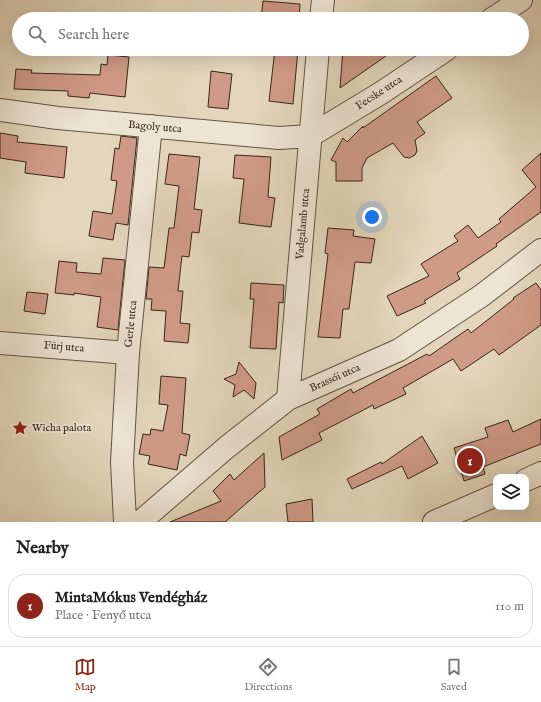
<!DOCTYPE html>
<meta charset="utf-8">
<style>
body{margin:0;font-family:"IM FELL English",serif;background:#f2f2f2;color:#202124}
.controls{position:absolute;right:12px;bottom:12px;display:grid;overflow:hidden;border-radius:8px;box-shadow:0 4px 16px #0002}
.controls button{width:36px;height:36px;display:grid;place-items:center;padding:0;border:0;border-bottom:1px solid #e0e0e0;background:#fff;color:#202124;font:20px sans-serif}
.you{position:absolute;left:372px;top:217px;width:14px;height:14px;margin:-10px;border:3px solid #fff;border-radius:50%;background:#1a73e8;box-shadow:0 0 0 6px #1a73e833}
.badge{display:grid;place-items:center;width:26px;height:26px;border-radius:50%;background:#8f2418;color:#fff;font-size:13px;font-weight:700}
.pin{position:absolute;translate:-50% -50%;border:2px solid #fff;box-shadow:0 1px 4px #0006}
.list{margin:0;padding:0;list-style:none}
h2{display:flex;justify-content:space-between;align-items:center;height:52px;margin:0;padding:0 16px;font-size:17px}
h2 small{font-size:13px;font-weight:400;color:#757577}
.list li{display:grid;grid-template-columns:26px 1fr auto;gap:12px;align-items:center;box-sizing:border-box;height:64px;margin:0 8px 8px;padding:0 8px;border:1px solid #e0e0e0;border-radius:16px}
.list b{display:block;font-size:15px;white-space:nowrap}
.list p{margin:0;font-size:13px;white-space:nowrap;color:#757577}
.list em{font-size:13px;font-style:normal;color:#757577}
.icon{flex:none;width:22px;height:22px;fill:none;stroke:currentColor;stroke-width:2;stroke-linecap:round;stroke-linejoin:round}
.map{position:relative;flex:none;width:541px;height:522px;overflow:hidden}
.search{position:absolute;background:#fff;box-shadow:0 4px 16px #0002;left:12px;right:12px;top:12px;height:44px;display:flex;align-items:center;gap:10px;box-sizing:border-box;padding:0 14px;border-radius:22px;color:#757577;font-size:15px}
.sheet{height:124px;background:#fff}
nav{display:flex;justify-content:space-around;align-items:center;box-sizing:border-box;height:56px;border-top:1px solid #e0e0e0;background:#fff;font-size:11px;color:#757577}
nav a{display:grid;justify-items:center;gap:2px}
nav .on{color:#8f2418}
.map>svg:first-child{display:block}
.building{fill:#d09a88;stroke:#342718}
.lines{fill:none;stroke-linecap:round;stroke-linejoin:round}
.minor-casing{stroke:#605341;stroke-width:24}
.minor{stroke:#ede4d3;stroke-width:22}
.labels{text-anchor:middle;dominant-baseline:central;stroke-width:3.5;stroke-linejoin:round;paint-order:stroke}
.street-label{font-size:11px;fill:#342718;stroke:#ede4d3}
.poi-label{font-size:11px;fill:#342718;stroke:#ede4d3;text-anchor:start}
</style>
<div class="map">
<svg width="541" height="522" viewBox="0 0 541 522">
<rect width="100%" height="100%" fill="#e3d6bc"/>
<filter id="stains"><feTurbulence type="fractalNoise" baseFrequency=".005" numOctaves="4"/><feColorMatrix values="0 0 0 0 .2 0 0 0 0 .09 0 0 0 0 .02 0 0 0 .5 -.17"/></filter>
<radialGradient id="worn" r=".72"><stop offset=".6" stop-color="#630" stop-opacity="0"/><stop offset="1" stop-color="#630" stop-opacity=".3"/></radialGradient>
<path class="building" d="M 263,1 L 300,4 L 299,19 L 261,19 Z
M 275,49 L 298,49 L 293,104 L 269,101 Z
M 343,49 L 396,49 L 340,88 Z
M 108,55 L 129,57 L 125,97 L 90,93 L 89,98 L 68,96 L 68,91 L 14,89 L 16,69 L 32,70 L 31,73 L 100,75 L 101,64 L 107,65 Z
M 211,71 L 232,74 L 228,109 L 208,107 Z
M 436,76 L 452,98 L 417,122 L 425,133 L 415,140 L 417,151 L 415,155 L 409,158 L 404,157 L 393,143 L 367,158 L 362,168 L 362,181 L 336,181 L 336,162 L 331,160 L 343,138 L 347,142 L 363,126 L 363,128 Z
M 0,133 L 18,136 L 17,142 L 67,147 L 64,178 L 25,173 L 26,162 L 0,158 Z
M 121,136 L 137,138 L 128,225 L 116,223 L 113,240 L 89,236 L 93,211 L 112,214 L 117,181 L 111,180 L 115,148 L 119,149 Z
M 541,153 L 541,212 L 496,244 L 497,246 L 457,273 L 460,279 L 424,301 L 426,303 L 397,316 L 387,296 L 429,276 L 421,264 L 458,241 L 454,236 L 468,225 L 478,238 L 501,222 L 499,219 L 536,187 L 522,170 Z
M 169,154 L 200,157 L 194,209 L 202,210 L 199,233 L 192,232 L 189,257 L 182,256 L 178,291 L 183,291 L 180,323 L 190,324 L 188,343 L 164,341 L 166,311 L 151,310 L 152,299 L 146,299 L 149,267 L 164,268 L 169,228 L 174,228 L 179,186 L 165,184 Z
M 235,155 L 271,157 L 268,197 L 275,198 L 271,227 L 239,223 L 244,179 L 233,178 Z
M 328,228 L 354,230 L 353,236 L 375,239 L 371,263 L 355,262 L 349,309 L 343,309 L 340,338 L 318,337 L 328,254 L 325,253 Z
M 103,258 L 125,260 L 118,330 L 97,327 L 101,297 L 74,293 L 74,295 L 55,293 L 59,261 L 77,263 L 76,272 L 101,274 Z
M 251,283 L 284,285 L 283,303 L 279,302 L 276,349 L 250,348 L 254,299 L 250,299 Z
M 536,283 L 541,290 L 541,325 L 499,355 L 494,349 L 461,371 L 453,359 L 403,388 L 406,394 L 374,409 L 373,405 L 319,433 L 322,440 L 282,460 L 279,437 L 320,414 L 317,409 L 351,389 L 353,393 L 427,354 L 429,356 L 468,329 L 471,333 L 514,299 L 513,298 Z
M 27,292 L 48,294 L 45,314 L 24,311 Z
M 239,362 L 256,383 L 254,399 L 244,390 L 233,397 L 235,385 L 224,379 L 236,374 Z
M 161,376 L 186,378 L 182,433 L 190,435 L 186,456 L 180,454 L 177,470 L 148,464 L 150,456 L 139,454 L 143,434 L 150,435 L 151,429 L 163,431 L 168,405 L 159,404 Z
M 541,419 L 541,444 L 483,467 L 485,474 L 464,481 L 454,448 L 488,437 L 485,428 L 508,420 L 513,432 Z
M 422,436 L 438,463 L 408,479 L 402,466 L 352,489 L 347,479 L 381,462 L 382,464 Z
M 264,453 L 265,487 L 225,522 L 170,522 L 221,501 L 213,491 L 230,474 L 234,480 Z
M 312,499 L 313,522 L 288,522 L 286,504 Z"/>
<g class="lines">
<defs>
<path id="minor" d="M 321,19 L 323,0
M 492,19 L 521,0
M 0,110 L 58,118 L 279,138 L 310,136 L 381,93 L 447,49
M 0,343 L 128,353
M 288,399 L 318,49
M 526,480 L 541,473
M 125,522 L 122,462 L 128,353 L 151,126
M 140,522 L 227,447 L 288,399 L 399,350 L 481,296 L 541,250
M 434,522 L 496,495"/>
</defs>
<use href="#minor" class="minor-casing"/>
<use href="#minor" class="minor"/>
</g>
<defs>
<symbol id="sight-bare" viewBox="-9 -9 18 18"><path d="M0-6L1.8-2.2L6-1.7L2.9 1.2L3.7 5.4L0 3.3L-3.7 5.4L-2.9 1.2L-6-1.7L-1.8-2.2Z" fill="#8f2418" stroke="#ede4d3" stroke-width="2.5" paint-order="stroke"/></symbol>
</defs>
<g fill-rule="evenodd">
<use href="#sight-bare" x="9" y="417" width="22" height="22"/>
</g>
<g class="labels">
<g class="street-label">
<text transform="translate(379 93) rotate(-33)">Fecske utca</text>
<text transform="translate(155 127) rotate(5)">Bagoly utca</text>
<text transform="translate(303 224) rotate(-85)">Vadgalamb utca</text>
<text transform="translate(131 324) rotate(-84)">Gerle utca</text>
<text transform="translate(64 347) rotate(5)">Fürj utca</text>
<text transform="translate(335 378) rotate(-24)">Brassói utca</text>
</g>
<g class="poi-label">
<text x="32" y="428">Wicha palota</text>
</g>
</g>
<rect width="100%" height="100%" filter="url(#stains)"/>
<rect width="100%" height="100%" fill="url(#worn)"/>
</svg>
<div class="controls">
<button><svg class="icon" aria-label="layers" viewBox="0 0 24 24"><path d="M12 4l9 5-9 5-9-5zM3 14l9 5 9-5"/></svg></button>
</div>
<div class="you"></div>
<div class="pin badge" style="left:470px;top:461px">1</div>
<div class="search"><svg class="icon" aria-label="search" viewBox="0 0 24 24"><circle cx="10" cy="10" r="6"/><path d="M15 15l6 6"/></svg>Search here</div>
</div>
<section class="sheet">
<h2>Nearby<small></small></h2>
<ul class="list">
<li><span class="badge">1</span><div><b>MintaMókus Vendégház</b><p>Place · Fenyő utca</p></div><em>110 m</em></li>
</ul>
</section>
<nav>
<a class="on"><svg class="icon" aria-label="map" viewBox="0 0 24 24"><path d="M3 6l6-2 6 2 6-2v14l-6 2-6-2-6 2zM9 4v14M15 6v14"/></svg>Map</a>
<a><svg class="icon" aria-label="directions" viewBox="0 0 24 24"><path d="M12 3l9 9-9 9-9-9zM9 14v-3h6M13 9l2 2-2 2"/></svg>Directions</a>
<a><svg class="icon" aria-label="saved" viewBox="0 0 24 24"><path d="M7 4h10v16l-5-4-5 4z"/></svg>Saved</a>
</nav>
